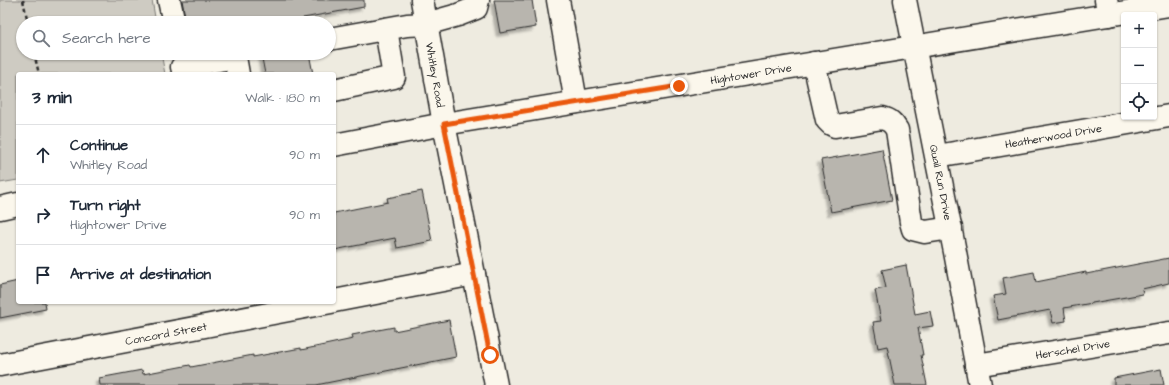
<!DOCTYPE html>
<meta charset="utf-8">
<style>
body{margin:0;font-family:"Architects Daughter",sans-serif;background:#f6f6f7;color:#1f2937}
.controls{position:absolute;right:12px;top:12px;display:grid;overflow:hidden;border-radius:4px;box-shadow:0 1px 3px #0004}
.controls button{width:36px;height:36px;display:grid;place-items:center;padding:0;border:0;border-bottom:1px solid #e0e1e3;background:#fff;color:#1f2937;font:20px sans-serif}
.stop{position:absolute;width:12px;height:12px;margin:-9px;border:3px solid #ea580c;border-radius:50%;background:#fff}
.stop.end{background:#ea580c;border-color:#fff;box-shadow:0 1px 4px #0008}
.list{margin:0;padding:0;list-style:none}
h2{display:flex;justify-content:space-between;align-items:center;height:52px;margin:0;padding:0 16px;font-size:17px}
h2 small{font-size:13px;font-weight:400;color:#747a83}
.list li{display:grid;grid-template-columns:26px 1fr auto;gap:12px;align-items:center;box-sizing:border-box;height:60px;padding:0 16px;border-top:1px solid #e0e1e3}
.list b{display:block;font-size:15px;white-space:nowrap}
.list p{margin:0;font-size:13px;white-space:nowrap;color:#747a83}
.list em{font-size:13px;font-style:normal;color:#747a83}
.icon{flex:none;width:22px;height:22px;fill:none;stroke:currentColor;stroke-width:2;stroke-linecap:round;stroke-linejoin:round}
.map{position:relative;flex:none;width:1169px;height:385px;overflow:hidden}
.search{position:absolute;background:#fff;box-shadow:0 1px 3px #0004;left:16px;top:16px;width:320px;height:44px;display:flex;align-items:center;gap:10px;box-sizing:border-box;padding:0 14px;border-radius:22px;color:#747a83;font-size:15px}
.panel{position:absolute;background:#fff;box-shadow:0 1px 3px #0004;left:16px;top:72px;width:320px;height:232px;border-radius:4px}
.map>svg:first-child{display:block}
.green{fill:#cecbc2;stroke:#7c7b76}
.building{fill:#b8b5ae;stroke:#2b2b2b;filter:url(#shadow)}
.lines{fill:none;stroke-linecap:round;stroke-linejoin:round}
.minor-casing{stroke:#2b2b2b;stroke-width:25}
.major-casing{stroke:#2b2b2b;stroke-width:25}
.path{stroke:#2b2b2b;stroke-width:2.5;stroke-dasharray:4 3;stroke-linecap:butt}
.minor{stroke:#fbf7ec;stroke-width:22}
.major{stroke:#fbf7ec;stroke-width:22}
.route{stroke:#ea580c;stroke-width:5}
.labels{text-anchor:middle;dominant-baseline:central;stroke-width:3.5;stroke-linejoin:round;paint-order:stroke}
.street-label{font-size:11px;fill:#2b2b2b;stroke:#fbf7ec}
</style>
<div class="map">
<svg width="1169" height="385" viewBox="0 0 1169 385">
<defs>
<filter id="shadow"><feDropShadow dx="-3.5" dy="3.5" stdDeviation="1" flood-color="#0004"/></filter>
</defs>
<rect width="100%" height="100%" fill="#eeebe0"/>
<filter id="ink" filterUnits="userSpaceOnUse"><feTurbulence type="fractalNoise" baseFrequency=".025" numOctaves="2"/><feDisplacementMap in="SourceGraphic" scale="8" xChannelSelector="R" yChannelSelector="G"/><feConvolveMatrix kernelMatrix="1 2 1 2 8 2 1 2 1" color-interpolation-filters="sRGB"/></filter>
<g filter="url(#ink)">
<path class="green" d="M 0,0 L 152,0 L 156,23 L 23,23 L 23,53 L 161,53 L 165,74 L 18,74 L 18,180 L 0,183 Z"/>
<path class="building" d="M 182,0 L 364,0 L 364,7 L 303,18 L 304,23 L 186,23 Z
M 494,0 L 532,0 L 536,27 L 500,33 Z
M 261,53 L 309,53 L 313,74 L 265,74 Z
M 882,149 L 892,200 L 831,212 L 821,160 Z
M 422,191 L 432,241 L 397,248 L 395,238 L 334,250 L 334,213 L 388,202 L 387,198 Z
M 1169,258 L 1169,283 L 1142,289 L 1143,294 L 1064,308 L 1066,321 L 1053,323 L 1050,310 L 998,320 L 993,296 L 1006,294 L 1003,278 L 1034,272 L 1036,282 L 1086,272 L 1086,274 Z
M 906,265 L 915,314 L 930,311 L 933,326 L 918,328 L 923,355 L 921,355 L 927,385 L 895,385 L 887,346 L 878,348 L 873,322 L 881,321 L 875,290 L 886,288 L 882,270 Z
M 18,281 L 18,302 L 45,302 L 46,309 L 0,318 L 0,285 Z
M 449,320 L 456,357 L 316,385 L 100,385 L 99,378 L 142,370 L 143,374 L 190,365 L 191,367 L 253,355 L 253,357 L 301,348 L 301,350 L 353,339 L 352,335 L 394,327 L 394,331 Z
M 1161,369 L 1164,385 L 1114,385 L 1114,378 Z"/>
<g class="lines">
<defs>
<g id="minor">
<path d="M 169,0 L 174,23"/>
<path id="s1" d="M 422,0 L 444,124 L 496,385"/>
<path d="M 558,0 L 576,102"/>
<path id="s2" d="M 905,0 L 955,252 L 980,385"/>
<path d="M 1106,0 L 1109,15"/>
<path d="M 329,39 L 407,25 L 426,24 L 458,15 L 476,8 L 478,0"/>
<path d="M 814,63 L 827,120 L 831,124 L 835,126 L 882,118 C 890,120 893,123 897,130 L 911,222 L 913,229 L 925,232 L 951,228"/>
<path d="M 182,67 L 235,57 L 238,74"/>
<path d="M 334,90 L 394,77 L 386,29"/>
<path id="s3" d="M 937,156 L 1169,116"/>
<path d="M 334,301 L 474,274"/>
<path id="s4" d="M 0,365 L 331,302"/>
<path id="s5" d="M 976,365 L 1169,333"/>
</g>
<g id="major">
<path id="s6" d="M 334,145 L 444,124 L 1169,5"/>
<path d="M 0,208 L 18,204"/>
</g>
</defs>
<use href="#minor" class="minor-casing"/>
<use href="#major" class="major-casing"/>
<path class="path" d="M 23,0 L 28,23
M 34,53 L 39,74"/>
<use href="#minor" class="minor"/>
<use href="#major" class="major"/>
</g>
</g>
<g class="lines" filter="url(#ink)">
<path class="route" d="M 490,355 L 444,124 L 679,86"/>
</g>
<g class="labels">
<g class="street-label">
<text stroke="none"><textPath href="#s6" startOffset="423">Hightower Drive</textPath></text>
<text stroke="none"><textPath href="#s1" startOffset="76">Whitley Road</textPath></text>
<text stroke="none"><textPath href="#s3" startOffset="118">Heatherwood Drive</textPath></text>
<text stroke="none"><textPath href="#s2" startOffset="186">Quail Run Drive</textPath></text>
<text stroke="none"><textPath href="#s4" startOffset="169">Concord Street</textPath></text>
<text stroke="none"><textPath href="#s5" startOffset="98">Herschel Drive</textPath></text>
</g>
</g>
</svg>
<div class="controls">
<button>+</button>
<button>−</button>
<button><svg class="icon" aria-label="locate" viewBox="0 0 24 24"><circle cx="12" cy="12" r="6"/><path d="M12 2v4M12 18v4M2 12h4M18 12h4"/></svg></button>
</div>
<div class="stop" style="left:490px;top:355px"></div>
<div class="stop end" style="left:679px;top:86px"></div>
<div class="search"><svg class="icon" aria-label="search" viewBox="0 0 24 24"><circle cx="10" cy="10" r="6"/><path d="M15 15l6 6"/></svg>Search here</div>
<section class="panel">
<h2>3 min<small>Walk · 180 m</small></h2>
<ul class="list">
<li><svg class="icon" aria-label="ahead" viewBox="0 0 24 24"><path d="M12 20V5M6 11l6-6 6 6"/></svg><div><b>Continue</b><p>Whitley Road</p></div><em>90 m</em></li>
<li><svg class="icon" aria-label="right" viewBox="0 0 24 24"><path d="M7 20v-9h11M14 6l5 5-5 5"/></svg><div><b>Turn right</b><p>Hightower Drive</p></div><em>90 m</em></li>
<li><svg class="icon" aria-label="arrive" viewBox="0 0 24 24"><path d="M6 21V4h12l-3 4 3 4H6"/></svg><div><b>Arrive at destination</b></div></li>
</ul>
</section>
</div>
